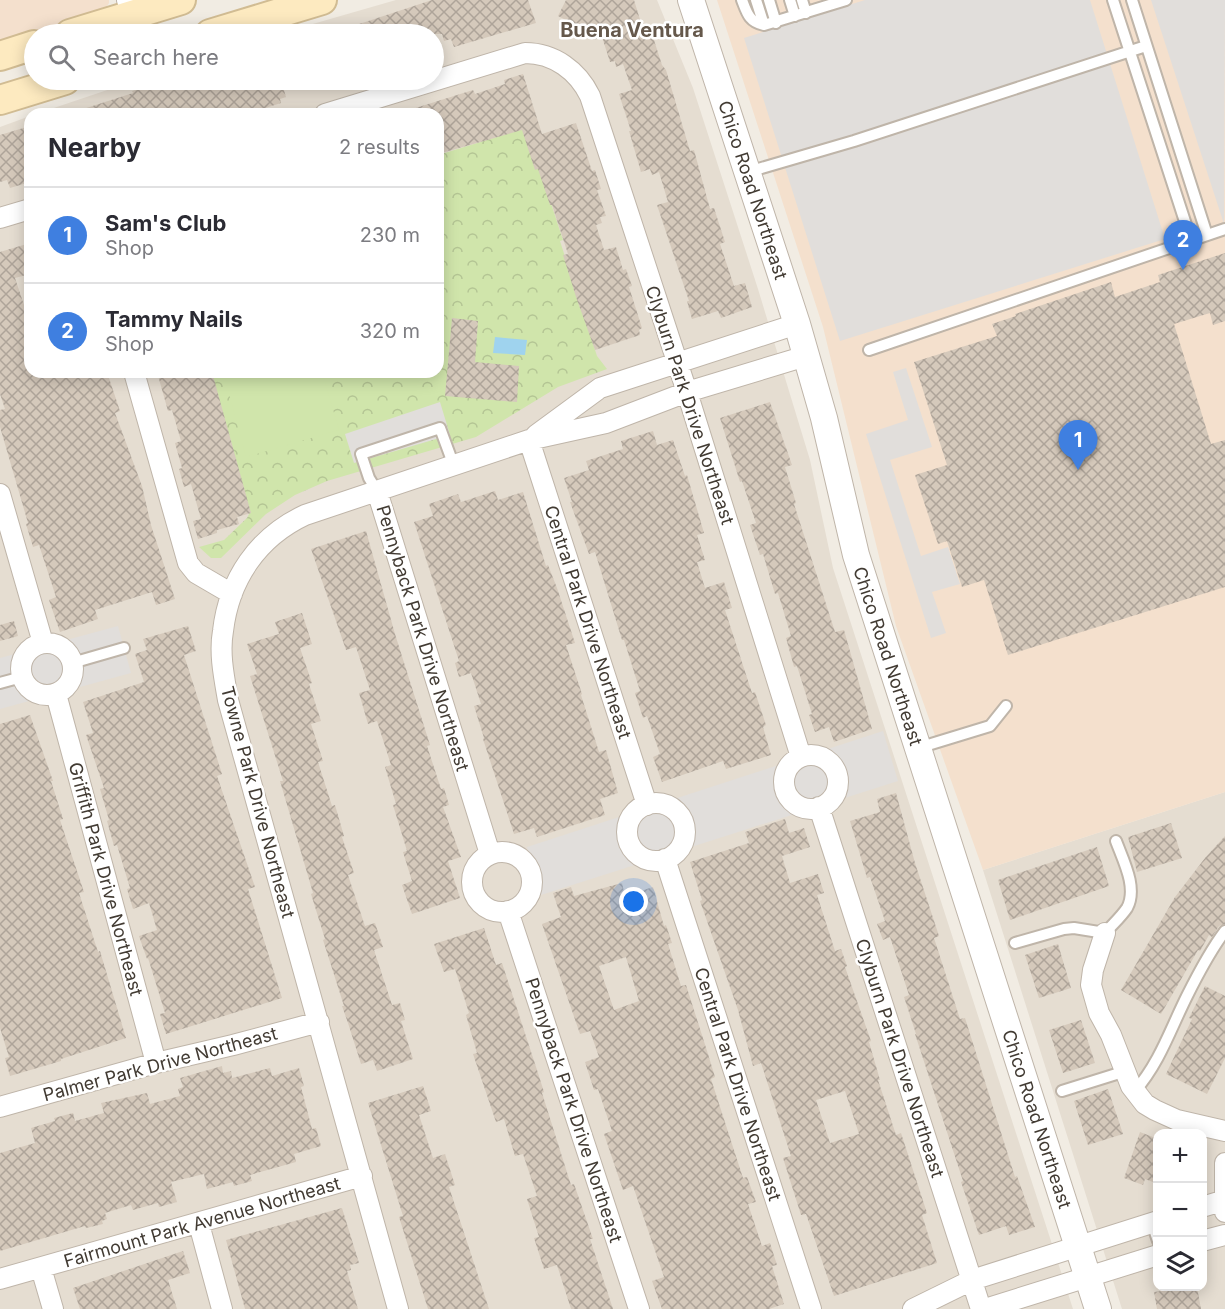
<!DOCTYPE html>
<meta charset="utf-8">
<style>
body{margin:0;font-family:Inter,sans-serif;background:#f7f7f7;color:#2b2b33}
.controls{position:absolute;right:18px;bottom:18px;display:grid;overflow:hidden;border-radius:12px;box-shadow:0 3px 15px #0003}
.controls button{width:54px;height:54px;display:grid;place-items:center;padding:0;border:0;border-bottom:2px solid #e1e1e2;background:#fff;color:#2b2b33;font:30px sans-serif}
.you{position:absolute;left:634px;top:902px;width:21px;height:21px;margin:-15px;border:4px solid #fff;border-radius:50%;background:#1a73e8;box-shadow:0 0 0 9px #1a73e833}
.badge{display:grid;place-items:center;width:39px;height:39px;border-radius:50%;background:#2563eb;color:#fff;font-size:20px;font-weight:700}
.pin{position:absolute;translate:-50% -50px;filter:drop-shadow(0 2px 3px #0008)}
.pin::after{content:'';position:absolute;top:32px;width:21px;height:18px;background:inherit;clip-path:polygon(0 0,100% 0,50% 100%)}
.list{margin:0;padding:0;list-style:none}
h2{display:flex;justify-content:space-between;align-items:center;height:78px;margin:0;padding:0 24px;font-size:26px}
h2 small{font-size:20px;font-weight:400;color:#7c7c81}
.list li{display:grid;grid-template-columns:39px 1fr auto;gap:18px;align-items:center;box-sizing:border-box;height:96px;padding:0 24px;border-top:2px solid #e1e1e2}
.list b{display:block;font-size:22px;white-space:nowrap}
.list p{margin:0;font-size:20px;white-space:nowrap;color:#7c7c81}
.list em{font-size:20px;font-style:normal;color:#7c7c81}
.icon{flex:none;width:33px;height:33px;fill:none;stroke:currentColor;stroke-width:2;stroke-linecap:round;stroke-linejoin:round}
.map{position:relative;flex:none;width:1225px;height:1309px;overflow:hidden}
.search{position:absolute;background:#fff;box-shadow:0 3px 15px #0003;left:24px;top:24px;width:420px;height:66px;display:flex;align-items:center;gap:15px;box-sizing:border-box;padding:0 21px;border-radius:33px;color:#7c7c81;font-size:22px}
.panel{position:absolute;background:#fff;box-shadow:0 3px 15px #0003;left:24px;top:108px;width:420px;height:270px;border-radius:18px}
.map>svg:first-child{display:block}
.residential{fill:#e5ddd1;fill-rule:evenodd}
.commercial{fill:#f4e0cd}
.park{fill:url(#park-crowns)}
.pitch{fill:#d0e5ab}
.parking{fill:#e1dedb}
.water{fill:#9fd3ee}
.building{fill:url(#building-cross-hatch);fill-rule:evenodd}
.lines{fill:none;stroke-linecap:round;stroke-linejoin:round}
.service-casing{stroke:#bfb5a9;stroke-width:14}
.minor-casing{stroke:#bfb5a9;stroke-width:22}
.tertiary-casing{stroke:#bfb5a9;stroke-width:28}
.secondary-casing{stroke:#d1bc93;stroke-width:32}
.service{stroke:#fff;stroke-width:10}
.minor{stroke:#fff;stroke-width:20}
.tertiary{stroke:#fff;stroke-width:26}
.secondary{stroke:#fdeac0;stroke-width:28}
.labels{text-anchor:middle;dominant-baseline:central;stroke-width:5;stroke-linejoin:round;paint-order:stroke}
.street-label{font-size:18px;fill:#423b33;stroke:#fff}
.neighbourhood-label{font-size:20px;font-weight:bold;fill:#65584b;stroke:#fff}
</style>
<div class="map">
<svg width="1225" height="1309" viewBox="0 0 1225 1309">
<defs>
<pattern id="park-crowns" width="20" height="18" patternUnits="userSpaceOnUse" patternTransform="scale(1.5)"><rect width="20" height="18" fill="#d0e5ab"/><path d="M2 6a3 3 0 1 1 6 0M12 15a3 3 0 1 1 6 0" fill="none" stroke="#b4c594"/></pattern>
<pattern id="building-cross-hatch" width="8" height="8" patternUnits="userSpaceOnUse" patternTransform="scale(1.5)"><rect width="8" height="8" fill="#d5c9bb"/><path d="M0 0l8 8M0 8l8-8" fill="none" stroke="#aea499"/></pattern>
</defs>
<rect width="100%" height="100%" fill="#f1ece3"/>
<path class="residential" d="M 396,0 L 657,0 L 693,88 L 758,289 L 810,460 L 833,568 L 1073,1309 L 0,1309 L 0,127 L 30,116 L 30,372 L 438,372 L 438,114 L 36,114 L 137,80 L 434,80 L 434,34 L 278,34 Z
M 1225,792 L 1225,1309 L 1122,1309 L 983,870 ZM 1158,1134 L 1202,1134 L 1202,1286 L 1158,1286 Z"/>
<path class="commercial" d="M 0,0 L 109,0 L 109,3 L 105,9 L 0,42 Z
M 717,0 L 1225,0 L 1225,792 L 983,870 L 896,626 L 823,327 Z"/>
<path class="park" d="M 521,124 L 528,133 L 563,240 L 560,241 L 597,356 L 607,369 L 558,387 L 476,437 L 327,481 L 295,495 L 266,514 L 221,558 L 211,558 L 199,547 L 224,540 L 247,518 L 250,512 L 210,372 L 438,372 L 438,155 L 500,136 Z"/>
<path class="pitch" d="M 233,372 L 322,372 L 339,430 L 246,457 L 224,375 Z"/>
<path class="parking" d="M 865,0 L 1090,0 L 1165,239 L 840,341 L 744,38 Z
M 1151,0 L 1225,0 L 1224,224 Z
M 906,368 L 932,447 L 890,460 L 921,556 L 948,547 L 960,584 L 932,592 L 946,633 L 931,638 L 866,434 L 908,420 L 893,372 Z
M 440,402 L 450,435 L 354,463 L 345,434 Z
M 118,626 L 131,673 L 0,709 L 0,658 Z
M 883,731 L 898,781 L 541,895 L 527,847 Z"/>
<path class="water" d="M 495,337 L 527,340 L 525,355 L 493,353 Z"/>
<path class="building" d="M 432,0 L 528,0 L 536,23 L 454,47 L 451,39 L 444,41 L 442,34 L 338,34 L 338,31 Z
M 566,0 L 634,0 L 646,39 L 653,37 L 662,65 L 666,70 L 690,151 L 694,150 L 710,209 L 714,208 L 725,242 L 720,244 L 734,286 L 745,283 L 752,307 L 721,318 L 718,311 L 692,319 L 687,301 L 689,301 L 657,205 L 668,202 L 659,172 L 652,175 L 650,169 L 641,172 L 629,131 L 631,131 L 619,94 L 632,90 L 623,64 L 616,67 L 615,61 L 610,62 L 602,37 L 593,40 L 591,33 L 558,16 Z
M 523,74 L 542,134 L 576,123 L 592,171 L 595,170 L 601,189 L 597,190 L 606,216 L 600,217 L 602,223 L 596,225 L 604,250 L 616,247 L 623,270 L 626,269 L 632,286 L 629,287 L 642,328 L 639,330 L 640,335 L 595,350 L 576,297 L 563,255 L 568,254 L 552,205 L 550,205 L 538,169 L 535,170 L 522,130 L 438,154 L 438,114 L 406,114 L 406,111 L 473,90 L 475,94 L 505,84 L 504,80 Z
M 186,80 L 281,80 L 286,97 L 280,99 L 281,103 L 256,111 L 257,114 L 77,114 L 77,111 L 133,93 L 132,91 L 154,85 L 156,89 Z
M 30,126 L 30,182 L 10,188 L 7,180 L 0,182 L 0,135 Z
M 30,243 L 30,274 L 15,278 L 30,323 L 30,372 L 107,372 L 120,411 L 115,413 L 142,486 L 151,525 L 175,599 L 156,605 L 152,592 L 95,610 L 98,619 L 60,632 L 49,600 L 56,597 L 39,545 L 33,547 L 26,524 L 28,523 L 0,427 L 0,410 L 5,409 L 0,394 L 0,252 Z
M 1225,253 L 1225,321 L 1213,325 L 1210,313 L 1174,324 L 1211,444 L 1225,440 L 1225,587 L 1008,655 L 984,580 L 962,587 L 947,541 L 938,544 L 915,475 L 947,465 L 914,362 L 997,336 L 992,324 L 1016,316 L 1015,314 L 1111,282 L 1115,297 L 1160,282 L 1158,275 Z
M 452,318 L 478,321 L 475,362 L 519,366 L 517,402 L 445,396 Z
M 157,372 L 212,372 L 251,513 L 237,517 L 239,524 L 217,530 L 217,533 L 198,539 L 193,521 L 201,519 L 191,484 L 184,487 L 179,469 L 182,468 L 175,443 L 181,441 L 172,410 L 168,411 Z
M 770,402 L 792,465 L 785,467 L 796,503 L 794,504 L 835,632 L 844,630 L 872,729 L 834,742 L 829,727 L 815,732 L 809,715 L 812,714 L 797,666 L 794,667 L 786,638 L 791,636 L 778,593 L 775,594 L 763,554 L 760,555 L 750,525 L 756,523 L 742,481 L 740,482 L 720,418 Z
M 653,431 L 657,445 L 673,440 L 685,476 L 687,475 L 704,533 L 697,535 L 705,560 L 697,562 L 705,588 L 724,582 L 732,608 L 725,610 L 752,693 L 755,692 L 766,725 L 763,727 L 771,755 L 726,769 L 723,761 L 662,782 L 653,757 L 660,754 L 647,716 L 643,718 L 635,693 L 640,691 L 624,640 L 622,640 L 595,552 L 589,554 L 570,502 L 572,502 L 564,478 L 589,470 L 586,461 L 623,449 L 621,441 Z
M 495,491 L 498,500 L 523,492 L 546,566 L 548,565 L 557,588 L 575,643 L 566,645 L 582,694 L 581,695 L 599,752 L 606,750 L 618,793 L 600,799 L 605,815 L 537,837 L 534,828 L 514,834 L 483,739 L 484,738 L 474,706 L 481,704 L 471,673 L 459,677 L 455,663 L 459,661 L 414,522 L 433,516 L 429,504 L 458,494 L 461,502 Z
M 366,531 L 395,634 L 430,745 L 427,746 L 441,789 L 444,788 L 449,805 L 443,807 L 461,857 L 448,861 L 460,898 L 412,914 L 402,885 L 412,881 L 403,852 L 407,851 L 393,805 L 396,804 L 385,767 L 391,765 L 377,721 L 368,724 L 359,693 L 370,690 L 356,647 L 346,650 L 311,549 Z
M 302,613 L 312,644 L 300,648 L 312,683 L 309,684 L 321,721 L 311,724 L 323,761 L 318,762 L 332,806 L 335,805 L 344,836 L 342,837 L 354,873 L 348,875 L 365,926 L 375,923 L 383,947 L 374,950 L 392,1005 L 400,1003 L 405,1020 L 401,1021 L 413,1059 L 377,1071 L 373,1060 L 361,1064 L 348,1023 L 342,1006 L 344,1006 L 323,940 L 325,939 L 311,894 L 313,893 L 280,781 L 283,781 L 250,676 L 257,674 L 247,644 L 279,634 L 275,622 Z
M 14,621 L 18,636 L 0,641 L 0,625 Z
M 188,626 L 196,651 L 184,655 L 222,774 L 217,776 L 255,887 L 248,889 L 282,998 L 166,1034 L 160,1014 L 165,1013 L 148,958 L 147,959 L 139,936 L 157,930 L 149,903 L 133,909 L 127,889 L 130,888 L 117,845 L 114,846 L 107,821 L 109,820 L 100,789 L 104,788 L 86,735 L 93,733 L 83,702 L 144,682 L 135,654 L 147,650 L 143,639 Z
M 30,715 L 53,781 L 51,781 L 63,819 L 60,820 L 84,892 L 79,893 L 98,952 L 100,951 L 126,1038 L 61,1059 L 61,1061 L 10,1076 L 5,1058 L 9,1057 L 0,1028 L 0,724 Z
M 896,793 L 915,863 L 939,936 L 934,938 L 960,1019 L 965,1018 L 1015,1177 L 1017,1176 L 1035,1227 L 1009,1235 L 1006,1226 L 979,1235 L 961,1182 L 963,1181 L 915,1034 L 916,1034 L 904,997 L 909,995 L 890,937 L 883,940 L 877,924 L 885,921 L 870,877 L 867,878 L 850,821 L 880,812 L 877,799 Z
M 785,819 L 789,833 L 804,828 L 810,847 L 782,856 L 790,883 L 818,874 L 824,893 L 817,895 L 835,951 L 841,949 L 847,966 L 845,967 L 871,1041 L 869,1042 L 880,1080 L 878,1080 L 896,1135 L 901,1133 L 927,1213 L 922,1215 L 937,1263 L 834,1296 L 806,1214 L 801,1215 L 783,1158 L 791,1156 L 761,1063 L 753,1066 L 738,1010 L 700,901 L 702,900 L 690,862 L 749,843 L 745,832 ZM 845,1091 L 859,1134 L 830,1143 L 816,1100 Z
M 1171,823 L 1182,858 L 1137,872 L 1128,837 Z
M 1225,836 L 1225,924 L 1219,926 L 1212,937 L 1209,935 L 1200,951 L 1198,950 L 1161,1014 L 1121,990 L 1175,897 L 1205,858 Z
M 1097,847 L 1109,886 L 1010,920 L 998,880 Z
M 622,883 L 625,896 L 653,887 L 664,926 L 666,925 L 672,943 L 668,944 L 681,986 L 686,985 L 708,1054 L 715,1077 L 711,1079 L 743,1178 L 747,1177 L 756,1202 L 748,1204 L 762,1246 L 770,1243 L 777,1265 L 772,1266 L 784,1304 L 769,1309 L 662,1309 L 652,1281 L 664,1277 L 633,1186 L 623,1190 L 604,1134 L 612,1131 L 598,1089 L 594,1090 L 585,1062 L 599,1057 L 590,1031 L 580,1034 L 542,924 L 561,917 L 553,893 L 571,887 L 574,896 ZM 626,957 L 639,1001 L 614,1010 L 599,966 Z
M 484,928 L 496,965 L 502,963 L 538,1073 L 544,1092 L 542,1093 L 571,1185 L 574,1184 L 593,1239 L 590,1239 L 613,1309 L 571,1309 L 557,1265 L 544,1269 L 534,1238 L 539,1237 L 527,1199 L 537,1196 L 523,1154 L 515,1156 L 504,1119 L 496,1122 L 473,1054 L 477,1053 L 466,1015 L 469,1013 L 455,969 L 444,972 L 434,944 Z
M 1058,944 L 1071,988 L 1039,998 L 1025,955 Z
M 1205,986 L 1225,996 L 1225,1058 L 1207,1094 L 1166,1074 L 1192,1019 L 1189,1018 Z
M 1081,1020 L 1095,1063 L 1063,1073 L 1049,1030 Z
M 222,1066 L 223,1073 L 231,1071 L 232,1078 L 270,1068 L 272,1076 L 299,1068 L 304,1086 L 301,1087 L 312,1129 L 316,1128 L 321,1146 L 294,1154 L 296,1162 L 250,1175 L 252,1181 L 234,1186 L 233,1182 L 207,1189 L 204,1174 L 171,1182 L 177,1202 L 159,1207 L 158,1203 L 133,1210 L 131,1205 L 105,1213 L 107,1219 L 102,1221 L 103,1224 L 86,1228 L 85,1226 L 0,1251 L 0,1153 L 35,1143 L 31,1128 L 55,1121 L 54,1118 L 73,1113 L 75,1121 L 104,1113 L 101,1103 L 147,1093 L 150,1104 L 180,1096 L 178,1089 L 183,1087 L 180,1078 Z
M 423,1086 L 431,1111 L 419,1115 L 433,1158 L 445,1154 L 455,1185 L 449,1187 L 489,1309 L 428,1309 L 399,1217 L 403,1216 L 368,1103 Z
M 1108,1089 L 1123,1134 L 1088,1145 L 1074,1101 Z
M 1140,1132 L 1158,1139 L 1158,1184 L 1145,1179 L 1143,1185 L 1124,1178 Z
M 342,1208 L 359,1263 L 350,1265 L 351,1270 L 347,1271 L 358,1309 L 245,1309 L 226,1240 Z
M 183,1251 L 190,1273 L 168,1280 L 177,1309 L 80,1309 L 73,1288 Z
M 1188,1287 L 1197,1287 L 1201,1309 L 1157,1309 L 1154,1292 Z"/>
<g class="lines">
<defs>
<path id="service" d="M 742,0 C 747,13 749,22 764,25 L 846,0
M 756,0 L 764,25
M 769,0 L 776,23
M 790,0 L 795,16
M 802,0 L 806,13
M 1113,0 L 1191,240
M 1132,0 L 1207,235
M 748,172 L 854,141 L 1146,46
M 869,350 L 1225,229
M 377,491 L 369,478 L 361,454 L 440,428 L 454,466
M 72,663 L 124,648
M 0,683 L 22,677
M 918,748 L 990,726 L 1006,706
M 1015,943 L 1064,929 L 1074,928 L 1105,933 C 1112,925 1121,917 1127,908 C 1138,888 1123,860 1116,841
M 1062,1091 L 1126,1071
M 1135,1091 C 1160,1062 1170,1030 1187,996 C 1198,974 1210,951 1225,931
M 1152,1223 L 1158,1241"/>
<path id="minor" d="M 127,0 L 139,34
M 325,114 L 525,53 C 554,53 578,71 590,96 L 687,392 L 801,757
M 0,218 L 30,209
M 134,372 L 188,563 L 196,573 L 232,594
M 536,435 L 600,388 L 797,324
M 529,440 L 647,805
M 377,491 L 490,854
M 0,494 L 43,643
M21 669a26 26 0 1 1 52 0a26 26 0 1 1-52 0Z
M 56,694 L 156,1063
M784 782a27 27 0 1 1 54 0a27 27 0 1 1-54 0Z
M627 832a29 29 0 1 1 58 0a29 29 0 1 1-58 0Z
M 819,807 L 981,1309
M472 882a30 30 0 1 1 60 0a30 30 0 1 1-60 0Z
M 665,859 L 811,1309
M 508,911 L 639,1309
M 1105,933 L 1093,970 L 1091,985 L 1099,1013 L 1111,1035 L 1131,1086 L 1145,1104 L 1155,1110 L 1177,1120 L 1225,1131
M 0,1107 L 156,1063 L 233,1045 L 319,1022
M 1225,1163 L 1225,1212
M 1202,1207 L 1225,1200
M 199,1224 L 222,1309
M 1202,1241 L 1225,1235
M 41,1268 L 53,1309
M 0,1279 L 362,1176
M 398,1309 L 228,700 C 224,677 219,653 223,631 C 229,579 258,537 305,515 L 529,440 L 606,423 L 687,392 L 806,356
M 913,1309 L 972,1280 L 1158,1221
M 985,1309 L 1158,1255"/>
<path id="tertiary" d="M 691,0 L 797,324 L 824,418 L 856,555 L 1098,1309"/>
<path id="secondary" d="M 70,34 L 181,0
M 210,34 L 322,0
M 0,56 L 34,45
M 0,100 L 65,80"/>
</defs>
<use href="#service" class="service-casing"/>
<use href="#minor" class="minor-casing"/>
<use href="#tertiary" class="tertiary-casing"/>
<use href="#secondary" class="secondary-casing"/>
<use href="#service" class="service"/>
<use href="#minor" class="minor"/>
<use href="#tertiary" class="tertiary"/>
<use href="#secondary" class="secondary"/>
</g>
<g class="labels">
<g class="street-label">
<text transform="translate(753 190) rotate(72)">Chico Road Northeast</text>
<text transform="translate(690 405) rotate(72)">Clyburn Park Drive Northeast</text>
<text transform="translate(588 622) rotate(72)">Central Park Drive Northeast</text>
<text transform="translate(423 638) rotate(73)">Pennyback Park Drive Northeast</text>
<text transform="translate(888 656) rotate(72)">Chico Road Northeast</text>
<text transform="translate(258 802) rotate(75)">Towne Park Drive Northeast</text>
<text transform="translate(106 879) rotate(75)">Griffith Park Drive Northeast</text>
<text transform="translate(900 1058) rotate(72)">Clyburn Park Drive Northeast</text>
<text transform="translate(160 1064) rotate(-15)">Palmer Park Drive Northeast</text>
<text transform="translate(738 1084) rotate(72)">Central Park Drive Northeast</text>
<text transform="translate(574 1110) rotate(72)">Pennyback Park Drive Northeast</text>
<text transform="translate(1037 1119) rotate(72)">Chico Road Northeast</text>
<text transform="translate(202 1222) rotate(-16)">Fairmount Park Avenue Northeast</text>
</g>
<g class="neighbourhood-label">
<text x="632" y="30">Buena Ventura</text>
</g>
</g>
</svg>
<div class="controls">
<button>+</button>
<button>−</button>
<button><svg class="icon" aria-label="layers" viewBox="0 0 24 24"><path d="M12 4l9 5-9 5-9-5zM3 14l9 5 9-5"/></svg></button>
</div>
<div class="you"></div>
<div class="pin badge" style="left:1078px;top:470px;background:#3f7fe0">1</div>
<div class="pin badge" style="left:1183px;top:270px;background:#3f7fe0">2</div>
<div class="search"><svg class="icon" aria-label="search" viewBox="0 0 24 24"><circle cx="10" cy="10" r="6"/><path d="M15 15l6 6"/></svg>Search here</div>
<section class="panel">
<h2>Nearby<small>2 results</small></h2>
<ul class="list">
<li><span class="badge" style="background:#3f7fe0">1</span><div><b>Sam's Club</b><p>Shop</p></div><em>230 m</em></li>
<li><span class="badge" style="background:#3f7fe0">2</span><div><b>Tammy Nails</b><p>Shop</p></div><em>320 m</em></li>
</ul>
</section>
</div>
